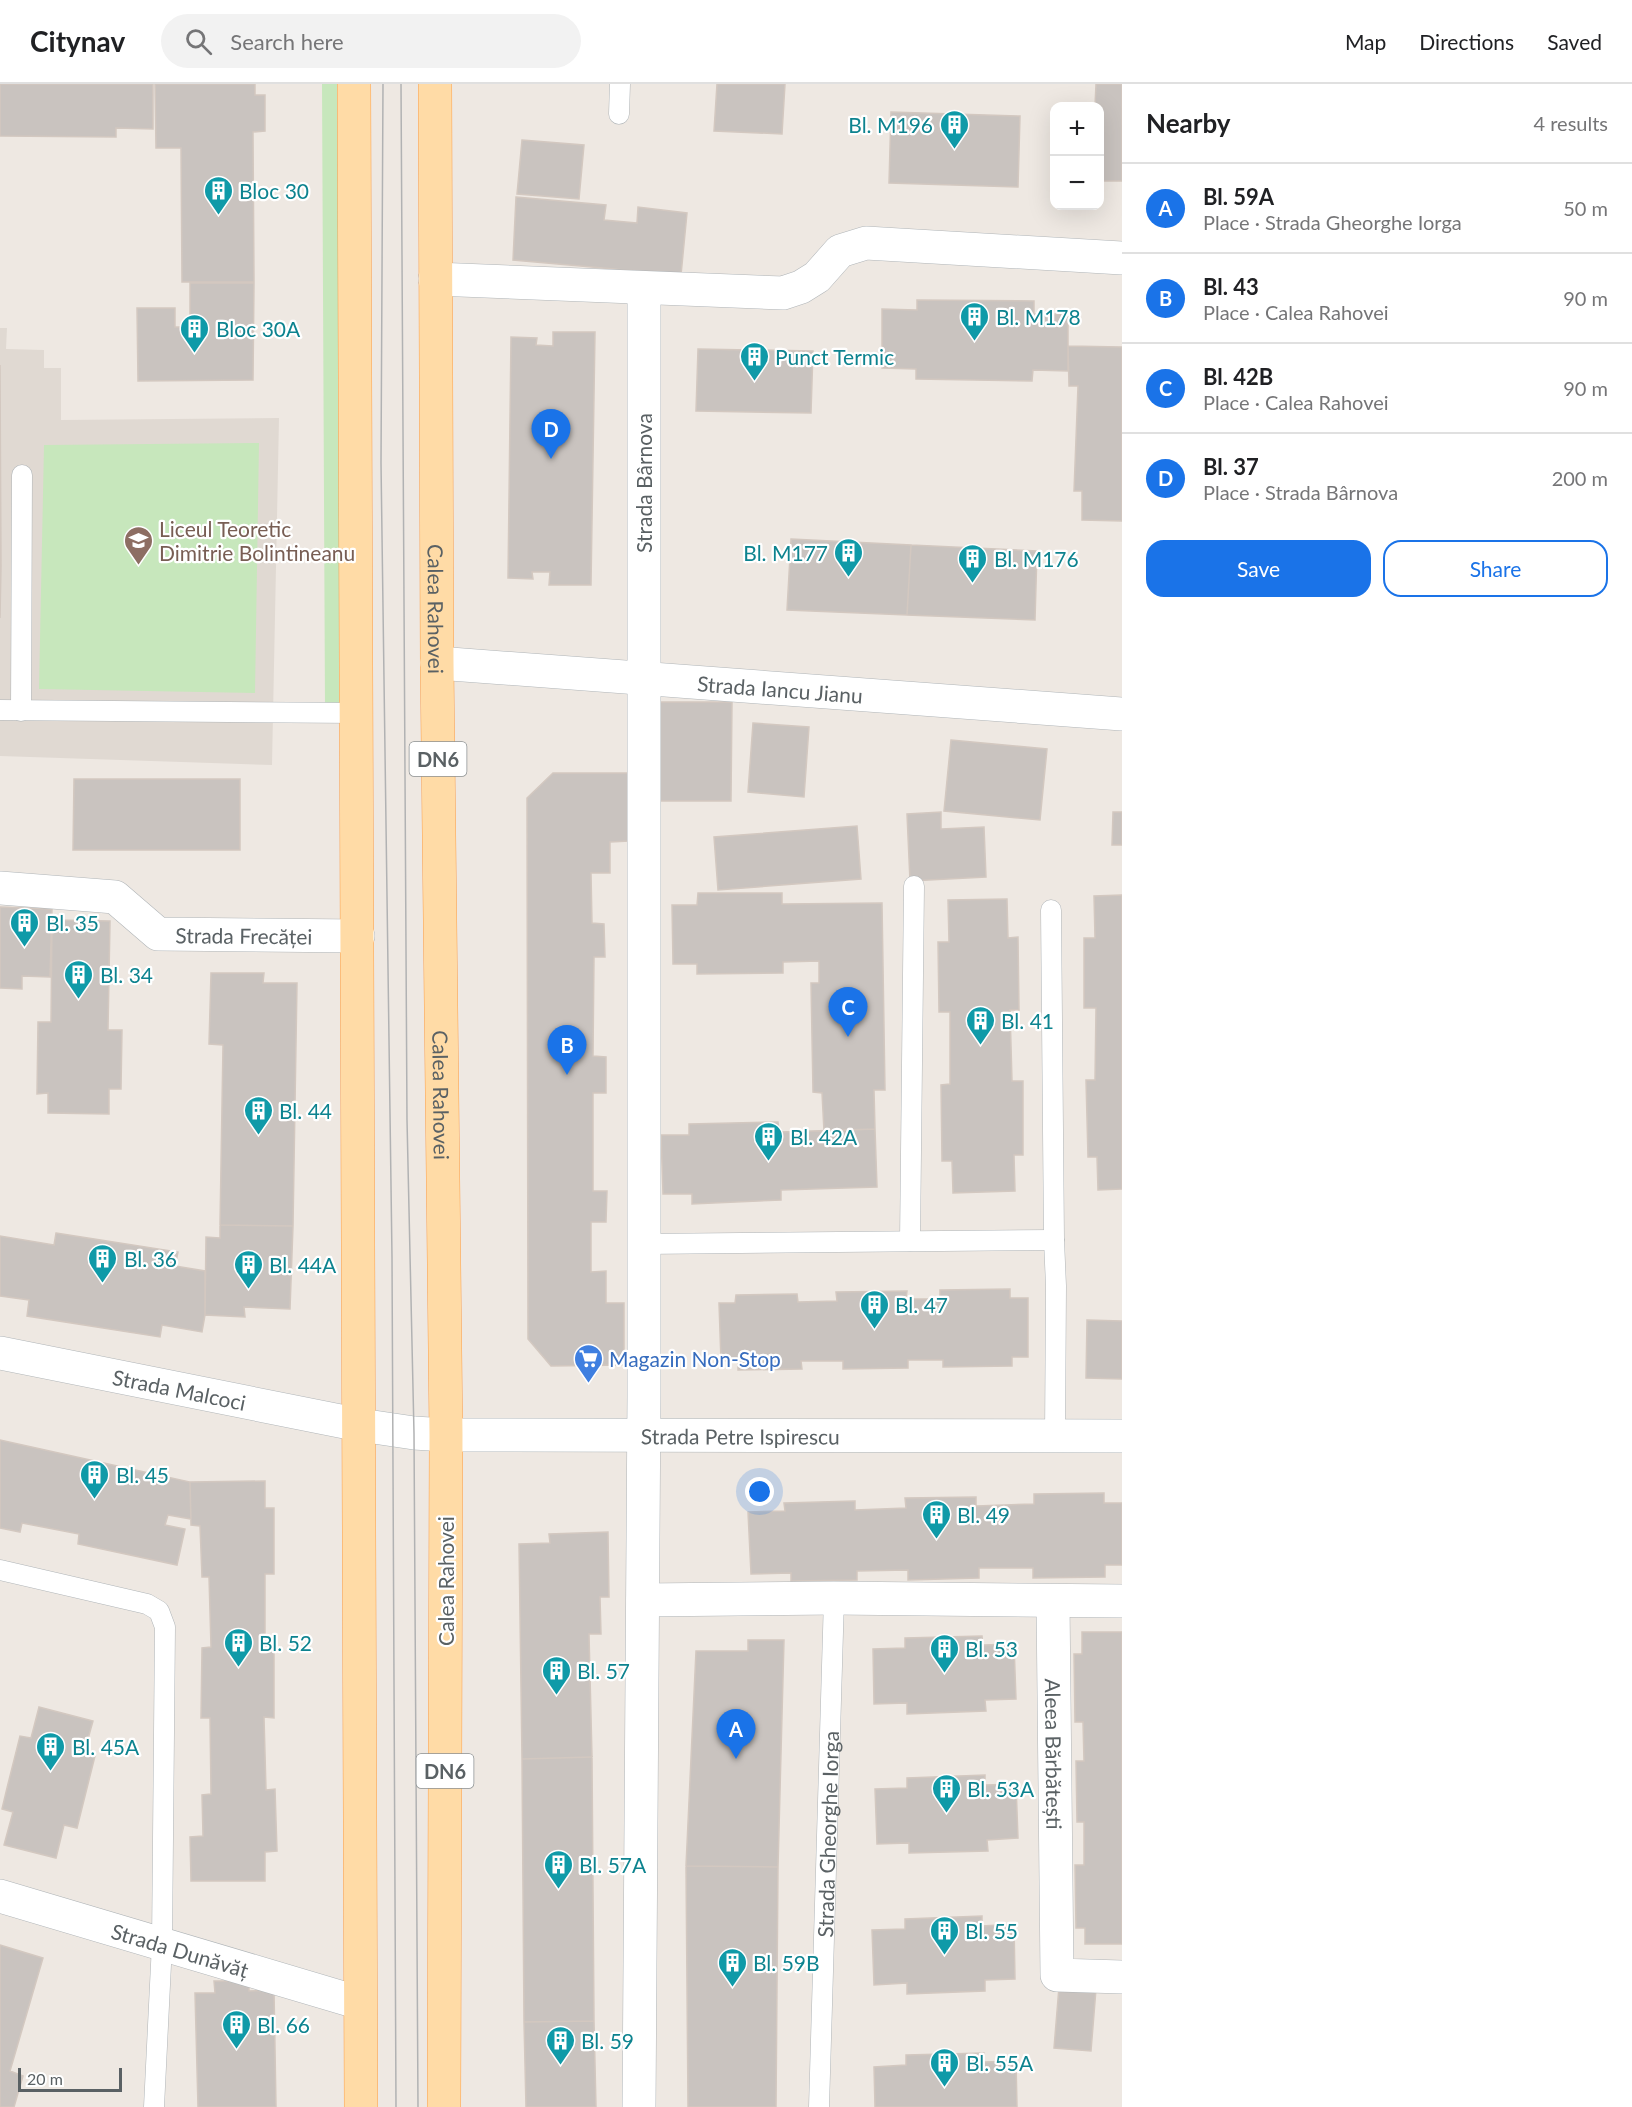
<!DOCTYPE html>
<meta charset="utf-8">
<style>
body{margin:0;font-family:Lato,sans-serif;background:#f2f2f2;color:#202124}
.controls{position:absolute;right:18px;top:18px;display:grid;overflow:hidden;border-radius:12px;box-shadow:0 6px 24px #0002}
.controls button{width:54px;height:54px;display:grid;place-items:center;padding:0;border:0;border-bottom:2px solid #e0e0e0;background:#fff;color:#202124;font:30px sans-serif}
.scale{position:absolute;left:18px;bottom:15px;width:104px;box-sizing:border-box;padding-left:6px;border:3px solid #5a6164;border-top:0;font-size:16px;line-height:21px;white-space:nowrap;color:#5a6164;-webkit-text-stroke:4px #fff;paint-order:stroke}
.you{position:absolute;left:760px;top:1408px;width:21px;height:21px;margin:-15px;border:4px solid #fff;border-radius:50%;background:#1a73e8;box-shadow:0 0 0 9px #1a73e833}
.badge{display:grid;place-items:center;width:39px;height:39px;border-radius:50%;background:#1a73e8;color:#fff;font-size:20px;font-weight:700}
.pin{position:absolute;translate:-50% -50px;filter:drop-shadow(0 2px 3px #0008)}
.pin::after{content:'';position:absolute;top:32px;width:21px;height:18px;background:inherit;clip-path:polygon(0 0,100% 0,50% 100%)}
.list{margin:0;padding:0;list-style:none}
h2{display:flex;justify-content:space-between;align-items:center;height:78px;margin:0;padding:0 24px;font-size:26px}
h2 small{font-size:20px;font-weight:400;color:#757577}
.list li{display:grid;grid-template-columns:39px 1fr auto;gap:18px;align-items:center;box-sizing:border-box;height:90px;padding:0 24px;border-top:2px solid #e0e0e0}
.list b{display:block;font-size:22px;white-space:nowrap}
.list p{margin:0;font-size:20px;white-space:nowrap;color:#757577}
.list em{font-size:20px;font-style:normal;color:#757577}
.actions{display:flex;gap:12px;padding:18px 24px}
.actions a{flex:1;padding:14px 0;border:2px solid #1a73e8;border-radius:18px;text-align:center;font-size:21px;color:#1a73e8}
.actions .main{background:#1a73e8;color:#fff}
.icon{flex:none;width:33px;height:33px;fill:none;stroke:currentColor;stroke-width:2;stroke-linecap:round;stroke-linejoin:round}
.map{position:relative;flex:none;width:1122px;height:2023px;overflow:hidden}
header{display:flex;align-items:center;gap:36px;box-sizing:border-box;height:84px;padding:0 30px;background:#fff;border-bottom:2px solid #e0e0e0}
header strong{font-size:28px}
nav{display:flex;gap:33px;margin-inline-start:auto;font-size:21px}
.search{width:420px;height:54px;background:#f2f2f2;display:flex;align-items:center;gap:15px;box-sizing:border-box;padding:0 21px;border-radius:33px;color:#757577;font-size:22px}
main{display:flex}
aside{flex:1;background:#fff}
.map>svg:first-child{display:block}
.education{fill:#e0d9d2}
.green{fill:#c7e7bc}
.building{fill:#c9c3bf;stroke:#d3c8c0;stroke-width:1.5}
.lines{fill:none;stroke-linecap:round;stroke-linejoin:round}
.lane-casing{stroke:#b0b5b8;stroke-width:21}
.street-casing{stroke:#b0b5b8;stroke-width:34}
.secondary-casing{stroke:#aeb5b8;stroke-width:34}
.primary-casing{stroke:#faa04f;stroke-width:34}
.lane{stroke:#fff;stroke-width:20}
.street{stroke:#fff;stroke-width:33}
.secondary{stroke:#fff;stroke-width:33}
.primary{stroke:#ffdba6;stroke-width:33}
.tram{stroke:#b1b2b3;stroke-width:1.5}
.labels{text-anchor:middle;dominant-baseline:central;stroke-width:4.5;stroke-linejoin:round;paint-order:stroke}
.shield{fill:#fff;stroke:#8c9092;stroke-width:1.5}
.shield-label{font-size:20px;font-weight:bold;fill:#5a6164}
.culture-label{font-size:21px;fill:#0d838f;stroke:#fff;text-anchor:start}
.street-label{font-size:21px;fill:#5a6164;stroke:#fff}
.education-label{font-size:21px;fill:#785e54;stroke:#fff;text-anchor:start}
.shop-label{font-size:21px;fill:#366cbe;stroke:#fff;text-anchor:start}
</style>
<header>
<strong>Citynav</strong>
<div class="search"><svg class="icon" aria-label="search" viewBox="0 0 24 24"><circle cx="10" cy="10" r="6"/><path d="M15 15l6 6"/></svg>Search here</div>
<nav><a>Map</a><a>Directions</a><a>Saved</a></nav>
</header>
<main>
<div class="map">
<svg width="1122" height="2023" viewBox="0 0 1122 2023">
<rect width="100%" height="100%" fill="#eee8e2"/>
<path class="education" d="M 0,244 L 7,244 L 6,265 L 44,266 L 44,284 L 61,284 L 61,336 L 279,334 L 272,681 L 0,672 Z"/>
<path class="green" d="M 322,0 L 339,0 L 342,622 L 325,623 Z
M 259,359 L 255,609 L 39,605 L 44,361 Z"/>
<path class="building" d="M 0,0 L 153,0 L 153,45 L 116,44 L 116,53 L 0,52 Z
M 155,0 L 255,0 L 255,11 L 265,11 L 265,47 L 253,48 L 254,198 L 182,198 L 181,64 L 156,64 Z
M 717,0 L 785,0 L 782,50 L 714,47 Z
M 1096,0 L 1122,0 L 1122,97 L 1100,97 L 1100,22 L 1095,22 Z
M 891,28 L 1020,32 L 1018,103 L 889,99 Z
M 522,56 L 584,61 L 579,115 L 517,110 Z
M 516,113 L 606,121 L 604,136 L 637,139 L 638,123 L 687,129 L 681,191 L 513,176 Z
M 190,199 L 254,199 L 253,296 L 138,297 L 137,224 L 175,224 L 175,243 L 190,243 Z
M 917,216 L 1034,217 L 1034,230 L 1068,230 L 1068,287 L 1033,286 L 1032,297 L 916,295 L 916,285 L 882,284 L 882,225 L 917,226 Z
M 553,248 L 595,248 L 591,501 L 549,501 L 550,488 L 532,488 L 533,495 L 508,494 L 511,253 L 537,254 L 536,261 L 553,262 Z
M 1068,262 L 1122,263 L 1122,437 L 1082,436 L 1082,407 L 1074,407 L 1078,302 L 1069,302 Z
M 698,265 L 813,267 L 811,329 L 696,327 Z
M 0,281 L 1,482 L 0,534 Z
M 791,455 L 911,461 L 907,531 L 787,526 Z
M 911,461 L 1037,467 L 1035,536 L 907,531 Z
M 659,618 L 732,618 L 731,717 L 658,717 Z
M 753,639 L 809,643 L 804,713 L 748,708 Z
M 951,656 L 1047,665 L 1040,736 L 944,727 Z
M 553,689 L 629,689 L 629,757 L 610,758 L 610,789 L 591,789 L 592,839 L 604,840 L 605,873 L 594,873 L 593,972 L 606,973 L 606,1009 L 593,1009 L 593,1107 L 607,1107 L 606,1138 L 591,1138 L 591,1188 L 606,1187 L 606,1219 L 624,1219 L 624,1281 L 551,1282 L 528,1255 L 527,714 Z
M 74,695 L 240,695 L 240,766 L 73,766 Z
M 941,728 L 941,745 L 984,743 L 986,793 L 910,797 L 907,730 Z
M 1113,728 L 1122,728 L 1122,761 L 1112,761 Z
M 857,742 L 861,795 L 718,806 L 714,753 Z
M 698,809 L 782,809 L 782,820 L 882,819 L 885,1006 L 874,1006 L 875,1045 L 824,1047 L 822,1009 L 813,1008 L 811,899 L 819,899 L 819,877 L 783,878 L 783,889 L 697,890 L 697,880 L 673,880 L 672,821 L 697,821 Z
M 1122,811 L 1122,1105 L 1098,1106 L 1097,1073 L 1088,1073 L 1086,996 L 1095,996 L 1096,924 L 1084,924 L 1084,854 L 1095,854 L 1094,812 Z
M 1007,815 L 1008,854 L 1018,853 L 1019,926 L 1010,926 L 1012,997 L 1023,997 L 1023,1071 L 1014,1071 L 1015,1107 L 953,1109 L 952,1077 L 942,1077 L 941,1001 L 950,1000 L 950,928 L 939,928 L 938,858 L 949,858 L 948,816 Z
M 0,823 L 52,825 L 50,893 L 22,892 L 22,905 L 0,904 Z
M 52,836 L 110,837 L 108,946 L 122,946 L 121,1005 L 109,1005 L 109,1030 L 48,1029 L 48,1009 L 37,1010 L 38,938 L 51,938 Z
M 211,889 L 264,889 L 263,899 L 297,899 L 293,1142 L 220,1141 L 223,961 L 209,960 Z
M 778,1038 L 779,1048 L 875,1045 L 877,1103 L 781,1106 L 781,1116 L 692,1120 L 692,1110 L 663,1110 L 661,1051 L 689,1051 L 689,1040 Z
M 220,1141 L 293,1142 L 290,1225 L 244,1223 L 245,1233 L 205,1231 L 206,1153 L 220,1154 Z
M 56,1149 L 178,1168 L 175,1182 L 205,1187 L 205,1231 L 202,1248 L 162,1241 L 160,1253 L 27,1232 L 29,1216 L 0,1212 L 0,1152 L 54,1161 Z
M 1010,1205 L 1010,1214 L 1028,1214 L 1028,1273 L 1012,1273 L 1012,1282 L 943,1283 L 943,1276 L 908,1276 L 908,1284 L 843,1285 L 843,1277 L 801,1277 L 802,1285 L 738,1286 L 738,1277 L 721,1277 L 719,1219 L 735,1219 L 736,1211 L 797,1210 L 798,1218 L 837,1217 L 836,1208 L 907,1207 L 906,1215 L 940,1215 L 940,1206 Z
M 1087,1236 L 1122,1237 L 1122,1295 L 1086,1294 Z
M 0,1356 L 190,1398 L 191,1435 L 168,1431 L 165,1441 L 185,1445 L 177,1481 L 78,1460 L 79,1450 L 22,1439 L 20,1448 L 0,1444 Z
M 265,1397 L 265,1424 L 274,1424 L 274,1490 L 265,1490 L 265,1560 L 274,1560 L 274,1634 L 264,1633 L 266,1706 L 275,1705 L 277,1767 L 265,1768 L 265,1797 L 191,1797 L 190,1753 L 203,1752 L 202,1711 L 211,1710 L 210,1634 L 201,1634 L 202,1564 L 211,1563 L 209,1493 L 202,1493 L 200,1442 L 191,1441 L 190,1398 Z
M 1104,1409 L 1104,1419 L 1122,1419 L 1122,1481 L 1105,1481 L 1105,1493 L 1033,1494 L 1033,1484 L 979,1484 L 979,1494 L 908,1496 L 908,1486 L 857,1487 L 857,1496 L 791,1497 L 791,1489 L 751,1490 L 748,1428 L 785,1427 L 784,1419 L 855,1417 L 855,1426 L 906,1424 L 905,1414 L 976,1413 L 976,1422 L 1034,1420 L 1034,1410 Z
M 608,1448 L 609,1513 L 600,1513 L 601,1550 L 589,1550 L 592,1673 L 522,1675 L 519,1460 L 550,1459 L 549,1450 Z
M 1082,1548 L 1122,1548 L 1122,1860 L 1085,1860 L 1085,1844 L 1076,1844 L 1075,1781 L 1084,1781 L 1084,1738 L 1077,1738 L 1076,1677 L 1084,1677 L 1083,1638 L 1075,1638 L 1074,1570 L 1082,1570 Z
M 982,1552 L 983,1561 L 1014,1560 L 1016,1615 L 985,1616 L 986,1627 L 907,1630 L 907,1619 L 874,1620 L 873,1565 L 905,1564 L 905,1554 Z
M 748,1556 L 784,1556 L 778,1783 L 686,1782 L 696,1567 L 748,1567 Z
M 39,1623 L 93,1637 L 84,1669 L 95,1672 L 77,1744 L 64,1741 L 56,1774 L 4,1761 L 13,1728 L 2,1725 L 7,1704 L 20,1652 L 31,1654 Z
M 592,1673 L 594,1937 L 524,1938 L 522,1675 Z
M 985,1691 L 985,1701 L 1016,1700 L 1018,1754 L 987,1756 L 988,1767 L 909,1769 L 909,1759 L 877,1760 L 875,1705 L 907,1704 L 907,1694 Z
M 686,1782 L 778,1783 L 776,2023 L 688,2023 Z
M 982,1832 L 982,1842 L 1014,1840 L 1015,1895 L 985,1896 L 985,1907 L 907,1910 L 907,1899 L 874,1901 L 872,1846 L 905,1845 L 905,1835 Z
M 0,1861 L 43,1874 L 10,1987 L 23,1992 L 14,2023 L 0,2023 Z
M 214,1897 L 249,1897 L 249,1907 L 274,1906 L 276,2023 L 198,2023 L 195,1909 L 215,1909 Z
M 1059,1903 L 1096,1905 L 1091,1967 L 1054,1964 Z
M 594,1937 L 596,2023 L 526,2023 L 524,1938 Z
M 984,1969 L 984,1978 L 1016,1977 L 1017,2023 L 875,2023 L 874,1983 L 906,1981 L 906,1971 Z"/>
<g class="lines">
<defs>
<g id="lane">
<path d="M 619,30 L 620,0"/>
<path d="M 0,626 L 357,629"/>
<path d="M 21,627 L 22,391"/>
<path d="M 1051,826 L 1054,1156 L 1056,1202 L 1055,1353"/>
<path d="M 910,1157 L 914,802"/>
<path d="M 644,1160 L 1054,1156"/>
<path d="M 0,1486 L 147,1520 L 159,1527 L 165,1543 L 162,1860 L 154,2023"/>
<path id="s1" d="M 819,2023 L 834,1514"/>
</g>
<g id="street">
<path d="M 435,195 L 783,209 L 801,203 L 817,193 L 840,167 L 866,159 L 1122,174"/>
<path id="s2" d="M 437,579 L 1122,630"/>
<path id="s3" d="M 0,804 L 115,813 L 158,850 L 358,852"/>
<path id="s4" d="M 0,1269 L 360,1341"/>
<path d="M 643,1516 L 834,1514 L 1122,1517"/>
<path id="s5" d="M 1053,1517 L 1057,1891 L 1122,1893"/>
<path id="s6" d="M 0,1812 L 360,1919"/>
<path d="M 639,2023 L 644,1312 L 644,204"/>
</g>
<g id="secondary">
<path id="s7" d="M 360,1341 L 414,1349 L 446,1351 L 1122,1352"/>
</g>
<g id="primary">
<path d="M 354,0 L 361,2023"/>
<path id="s8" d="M 435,0 L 437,579 L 446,1351 L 444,2023"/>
</g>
</defs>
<use href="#lane" class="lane-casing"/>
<use href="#street" class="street-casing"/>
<use href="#secondary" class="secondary-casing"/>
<use href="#primary" class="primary-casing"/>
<use href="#lane" class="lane"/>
<use href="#street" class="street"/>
<use href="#secondary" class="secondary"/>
<use href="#primary" class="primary"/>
<path class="tram" d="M 383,0 L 381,379 L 392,1173 L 396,2023
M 401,0 L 407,1036 L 414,1349 L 418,2023"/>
</g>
<defs>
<symbol id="building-pin" viewBox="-11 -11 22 30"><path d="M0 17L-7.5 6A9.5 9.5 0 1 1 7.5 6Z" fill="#0f9aa8" stroke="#fff"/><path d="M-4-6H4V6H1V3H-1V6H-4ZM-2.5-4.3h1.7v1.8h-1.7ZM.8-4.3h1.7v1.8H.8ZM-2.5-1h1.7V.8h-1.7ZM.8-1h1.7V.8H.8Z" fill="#fff"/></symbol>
<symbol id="school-pin" viewBox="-11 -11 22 30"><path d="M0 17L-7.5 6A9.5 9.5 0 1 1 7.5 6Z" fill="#8d6e63" stroke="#fff"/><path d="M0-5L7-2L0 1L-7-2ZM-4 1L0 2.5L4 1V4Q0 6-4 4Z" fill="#fff"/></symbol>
<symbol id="supermarket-pin" viewBox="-11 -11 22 30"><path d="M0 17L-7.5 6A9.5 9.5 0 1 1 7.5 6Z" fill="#3f7fe0" stroke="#fff"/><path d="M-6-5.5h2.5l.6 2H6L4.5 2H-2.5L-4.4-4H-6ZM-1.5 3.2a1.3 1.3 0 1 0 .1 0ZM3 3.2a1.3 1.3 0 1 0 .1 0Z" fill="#fff"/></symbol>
</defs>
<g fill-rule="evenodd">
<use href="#building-pin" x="938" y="24" width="33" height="45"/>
<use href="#building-pin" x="202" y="90" width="33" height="45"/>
<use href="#building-pin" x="958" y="216" width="33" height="45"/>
<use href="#building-pin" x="178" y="228" width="33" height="45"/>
<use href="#building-pin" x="738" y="256" width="33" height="45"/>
<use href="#school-pin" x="122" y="440" width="33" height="45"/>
<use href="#building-pin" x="832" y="452" width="33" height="45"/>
<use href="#building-pin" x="956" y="458" width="33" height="45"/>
<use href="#building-pin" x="8" y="822" width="33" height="45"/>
<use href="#building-pin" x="62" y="874" width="33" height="45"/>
<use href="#building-pin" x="964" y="920" width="33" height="45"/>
<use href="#building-pin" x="242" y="1010" width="33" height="45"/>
<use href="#building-pin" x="752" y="1036" width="33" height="45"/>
<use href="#building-pin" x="86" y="1158" width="33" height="45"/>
<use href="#building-pin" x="232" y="1164" width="33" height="45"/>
<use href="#building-pin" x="858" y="1204" width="33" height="45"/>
<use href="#supermarket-pin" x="572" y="1258" width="33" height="45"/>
<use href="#building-pin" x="78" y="1374" width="33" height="45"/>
<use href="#building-pin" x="920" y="1414" width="33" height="45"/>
<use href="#building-pin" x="222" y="1542" width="33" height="45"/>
<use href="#building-pin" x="928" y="1548" width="33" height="45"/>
<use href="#building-pin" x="540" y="1570" width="33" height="45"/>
<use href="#building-pin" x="34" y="1646" width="33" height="45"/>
<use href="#building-pin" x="930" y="1688" width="33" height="45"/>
<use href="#building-pin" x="542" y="1764" width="33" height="45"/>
<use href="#building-pin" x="928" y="1830" width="33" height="45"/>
<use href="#building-pin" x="716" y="1862" width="33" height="45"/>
<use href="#building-pin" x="220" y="1924" width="33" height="45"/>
<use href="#building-pin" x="544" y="1940" width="33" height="45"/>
<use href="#building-pin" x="928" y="1962" width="33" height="45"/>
</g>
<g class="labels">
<g class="shield">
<rect x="409.5" y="658" width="57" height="34" rx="4.5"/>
<rect x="416.5" y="1670" width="57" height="34" rx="4.5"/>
</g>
<g class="shield-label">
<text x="438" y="675">DN6</text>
<text x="445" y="1687">DN6</text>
</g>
<g class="culture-label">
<text x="933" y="40" text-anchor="end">Bl. M196</text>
<text x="239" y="106">Bloc 30</text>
<text x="996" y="232">Bl. M178</text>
<text x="216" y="244">Bloc 30A</text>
<text x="775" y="272">Punct Termic</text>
<text x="828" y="468" text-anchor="end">Bl. M177</text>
<text x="994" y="474">Bl. M176</text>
<text x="46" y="838">Bl. 35</text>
<text x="100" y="890">Bl. 34</text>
<text x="1001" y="936">Bl. 41</text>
<text x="279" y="1026">Bl. 44</text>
<text x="790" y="1052">Bl. 42A</text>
<text x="124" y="1174">Bl. 36</text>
<text x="269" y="1180">Bl. 44A</text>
<text x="895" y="1220">Bl. 47</text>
<text x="116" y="1390">Bl. 45</text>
<text x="957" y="1430">Bl. 49</text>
<text x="259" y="1558">Bl. 52</text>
<text x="965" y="1564">Bl. 53</text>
<text x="577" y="1586">Bl. 57</text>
<text x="72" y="1662">Bl. 45A</text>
<text x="967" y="1704">Bl. 53A</text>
<text x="579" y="1780">Bl. 57A</text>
<text x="965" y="1846">Bl. 55</text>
<text x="753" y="1878">Bl. 59B</text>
<text x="257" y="1940">Bl. 66</text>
<text x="581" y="1956">Bl. 59</text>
<text x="966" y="1978">Bl. 55A</text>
</g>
<g class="street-label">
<text transform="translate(643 399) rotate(-90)">Strada Bârnova</text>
<text stroke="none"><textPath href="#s8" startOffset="525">Calea Rahovei</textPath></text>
<text stroke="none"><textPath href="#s2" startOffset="344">Strada Iancu Jianu</textPath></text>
<text stroke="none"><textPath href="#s3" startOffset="258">Strada Frecăței</textPath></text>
<text stroke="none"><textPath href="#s8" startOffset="1011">Calea Rahovei</textPath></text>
<text stroke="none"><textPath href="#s4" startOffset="183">Strada Malcoci</textPath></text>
<text stroke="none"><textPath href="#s7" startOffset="381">Strada Petre Ispirescu</textPath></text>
<text transform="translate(445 1497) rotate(-90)">Calea Rahovei</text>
<text stroke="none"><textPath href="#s5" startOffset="153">Aleea Bărbătești</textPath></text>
<text stroke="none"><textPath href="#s1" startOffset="273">Strada Gheorghe Iorga</textPath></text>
<text stroke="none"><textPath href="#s6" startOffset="188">Strada Dunăvăț</textPath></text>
</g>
<g class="education-label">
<text x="159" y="444">Liceul Teoretic<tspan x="159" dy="24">Dimitrie Bolintineanu</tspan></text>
</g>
<g class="shop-label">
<text x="609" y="1274">Magazin Non-Stop</text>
</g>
</g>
</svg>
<div class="controls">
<button>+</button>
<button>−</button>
</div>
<div class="scale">20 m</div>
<div class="you"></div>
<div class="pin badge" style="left:736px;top:1675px">A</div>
<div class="pin badge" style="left:567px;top:991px">B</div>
<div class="pin badge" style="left:848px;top:953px">C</div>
<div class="pin badge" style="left:551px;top:375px">D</div>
</div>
<aside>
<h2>Nearby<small>4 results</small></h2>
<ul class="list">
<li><span class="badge">A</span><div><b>Bl. 59A</b><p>Place · Strada Gheorghe Iorga</p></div><em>50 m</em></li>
<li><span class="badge">B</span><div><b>Bl. 43</b><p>Place · Calea Rahovei</p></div><em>90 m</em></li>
<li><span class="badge">C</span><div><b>Bl. 42B</b><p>Place · Calea Rahovei</p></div><em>90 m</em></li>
<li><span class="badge">D</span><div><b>Bl. 37</b><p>Place · Strada Bârnova</p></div><em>200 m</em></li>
</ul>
<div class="actions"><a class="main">Save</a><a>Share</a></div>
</aside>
</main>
